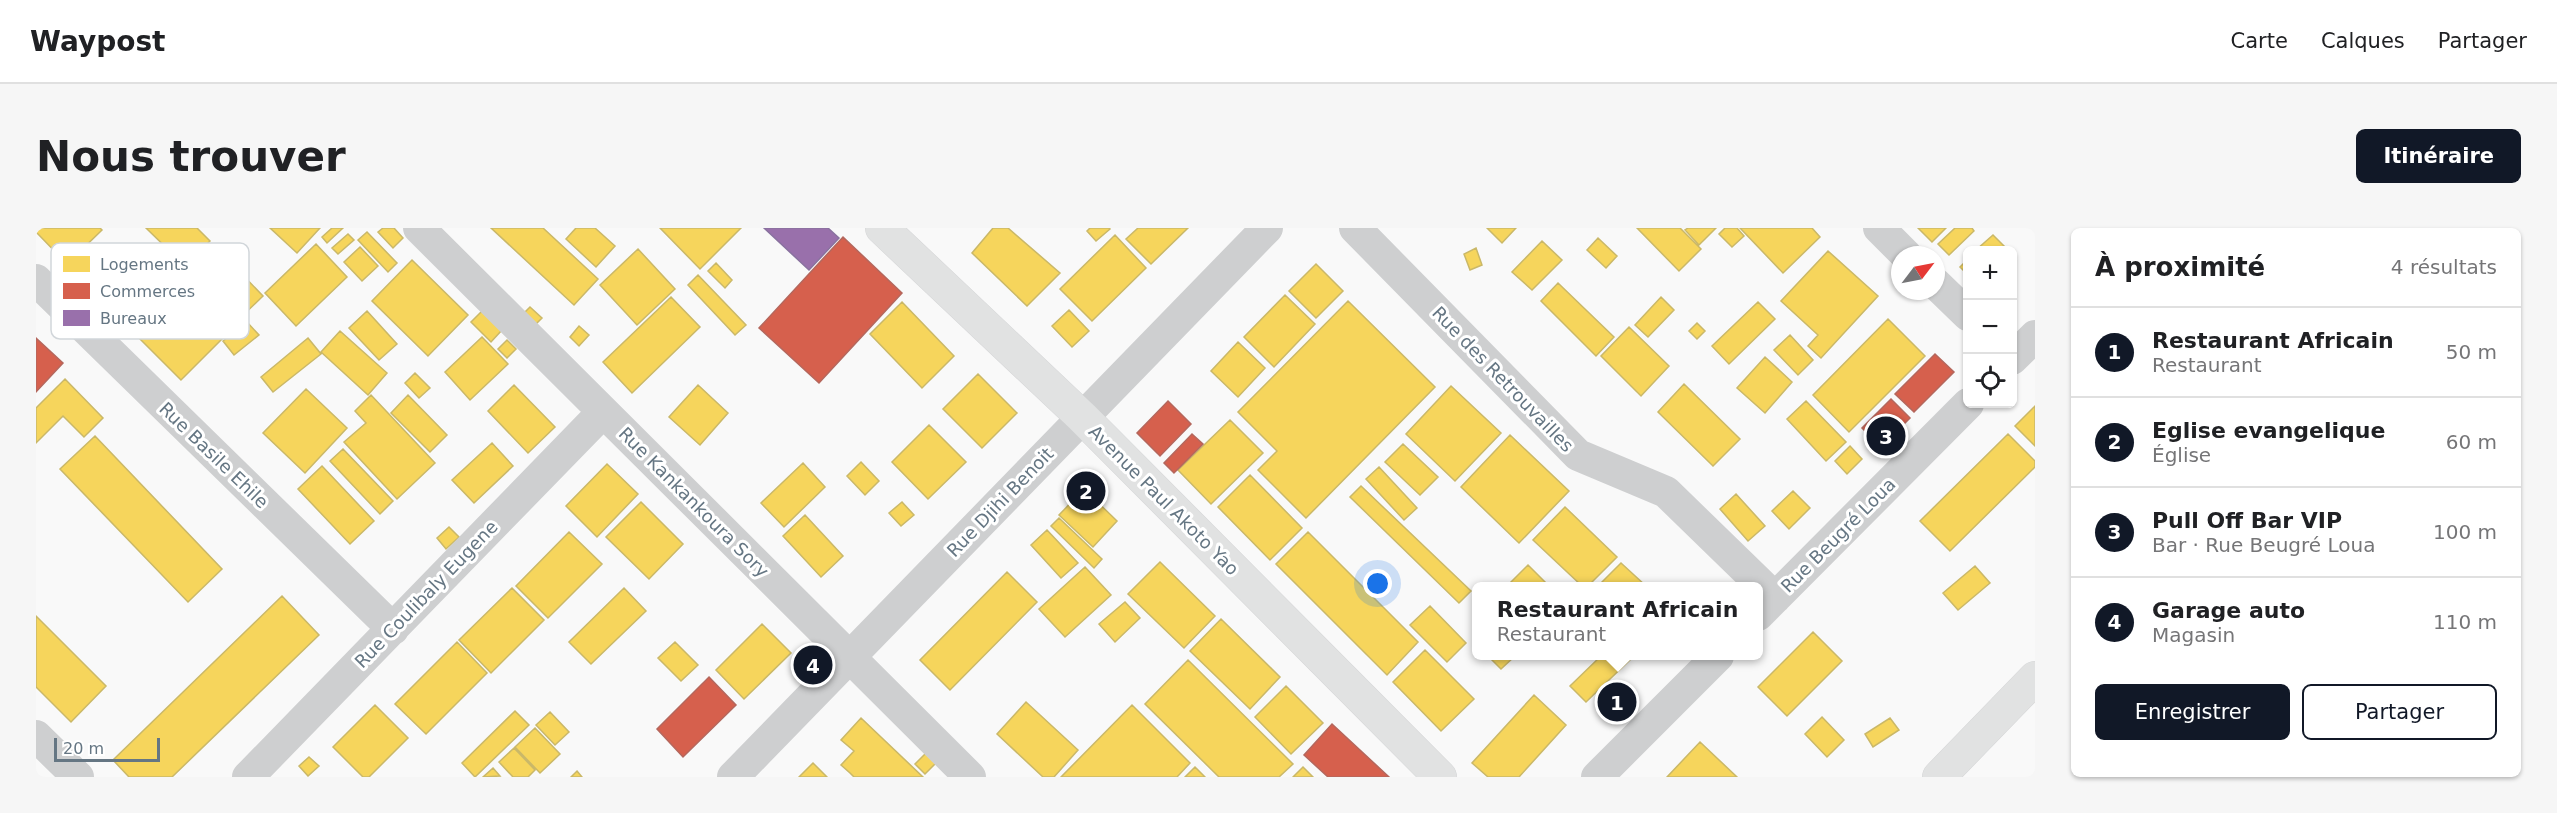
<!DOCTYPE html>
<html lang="fr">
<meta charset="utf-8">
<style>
body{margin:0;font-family:"DejaVu Sans",sans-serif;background:#f6f6f6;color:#202124}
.controls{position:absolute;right:18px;top:18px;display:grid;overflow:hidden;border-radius:9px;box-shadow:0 2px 4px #0004}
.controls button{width:54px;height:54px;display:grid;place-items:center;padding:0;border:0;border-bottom:2px solid #e0e0e0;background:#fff;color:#202124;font:30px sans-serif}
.compass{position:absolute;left:1855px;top:18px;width:54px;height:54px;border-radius:50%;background:#fff;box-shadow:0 2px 4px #0004;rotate:58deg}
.scale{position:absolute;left:18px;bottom:15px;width:106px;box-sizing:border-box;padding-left:6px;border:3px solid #657683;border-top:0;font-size:16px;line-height:21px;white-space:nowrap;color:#657683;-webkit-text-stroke:4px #fff;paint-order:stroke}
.you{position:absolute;left:1342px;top:356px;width:21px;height:21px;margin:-15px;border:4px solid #fff;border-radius:50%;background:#1a73e8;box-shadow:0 0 0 9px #1a73e833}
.badge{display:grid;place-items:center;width:39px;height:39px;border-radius:50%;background:#111827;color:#fff;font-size:20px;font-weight:700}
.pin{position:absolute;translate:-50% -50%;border:3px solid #fff;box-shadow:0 2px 6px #0006}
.popup{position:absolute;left:1436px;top:354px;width:291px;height:78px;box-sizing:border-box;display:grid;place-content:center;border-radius:9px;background:#fff;filter:drop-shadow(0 2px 4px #0005);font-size:20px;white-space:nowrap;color:#757577}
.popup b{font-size:22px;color:#202124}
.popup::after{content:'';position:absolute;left:50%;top:100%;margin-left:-12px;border:12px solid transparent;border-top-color:#fff}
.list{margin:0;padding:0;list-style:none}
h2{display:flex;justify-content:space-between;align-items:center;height:78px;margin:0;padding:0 24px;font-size:26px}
h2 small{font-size:20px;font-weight:400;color:#757577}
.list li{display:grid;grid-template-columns:39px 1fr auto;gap:18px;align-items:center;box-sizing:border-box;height:90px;padding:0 24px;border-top:2px solid #e0e0e0}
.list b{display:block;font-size:22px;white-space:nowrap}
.list p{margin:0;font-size:20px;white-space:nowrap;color:#757577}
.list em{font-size:20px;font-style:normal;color:#757577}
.actions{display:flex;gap:12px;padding:18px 24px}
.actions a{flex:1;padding:14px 0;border:2px solid #111827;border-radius:9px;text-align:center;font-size:21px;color:#111827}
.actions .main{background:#111827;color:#fff}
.icon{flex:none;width:33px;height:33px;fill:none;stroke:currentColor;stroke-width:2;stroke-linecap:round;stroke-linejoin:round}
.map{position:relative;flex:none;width:1999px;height:549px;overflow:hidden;border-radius:9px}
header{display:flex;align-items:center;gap:36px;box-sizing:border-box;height:84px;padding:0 30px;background:#fff;border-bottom:2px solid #e0e0e0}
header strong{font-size:28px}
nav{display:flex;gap:33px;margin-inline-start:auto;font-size:21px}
.intro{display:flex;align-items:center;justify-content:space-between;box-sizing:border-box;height:144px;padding:0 36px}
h1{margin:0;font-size:42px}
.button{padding:15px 27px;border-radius:9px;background:#111827;color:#fff;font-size:21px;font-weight:700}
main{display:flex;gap:36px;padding:0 36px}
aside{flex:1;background:#fff;border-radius:9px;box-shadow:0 2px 4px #0004}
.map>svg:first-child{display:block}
.homes{fill:#f6d55c;stroke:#cab868;stroke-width:1.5}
.shops{fill:#d6604d;stroke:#b4675d;stroke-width:1.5}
.offices{fill:#9970ab;stroke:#89729f;stroke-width:1.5}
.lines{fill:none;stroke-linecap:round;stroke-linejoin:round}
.secondary-casing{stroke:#d5d6d7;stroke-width:34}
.street{stroke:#cecfd0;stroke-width:32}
.secondary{stroke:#e1e2e2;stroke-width:33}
.labels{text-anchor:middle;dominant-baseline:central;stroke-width:6;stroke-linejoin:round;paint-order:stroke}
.street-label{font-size:18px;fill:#657683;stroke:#fff}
.key{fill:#fff;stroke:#d1d6da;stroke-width:1.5}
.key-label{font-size:16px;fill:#657683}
</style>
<header>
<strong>Waypost</strong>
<nav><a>Carte</a><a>Calques</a><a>Partager</a></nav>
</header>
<div class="intro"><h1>Nous trouver</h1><a class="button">Itinéraire</a></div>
<main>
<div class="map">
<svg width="1999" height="549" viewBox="0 0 1999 549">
<rect width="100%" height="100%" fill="#f9f9f9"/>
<path class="homes" d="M 0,0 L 64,0 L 66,2 L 31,36 L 0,4 Z
M 110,0 L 161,0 L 174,13 L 149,38 Z
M 234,0 L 284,0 L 261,25 Z
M 296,0 L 307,0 L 291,15 L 286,9 Z
M 347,0 L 358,0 L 367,10 L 357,20 L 342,4 Z
M 455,0 L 507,0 L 562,51 L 538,77 Z
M 540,0 L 559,0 L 579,18 L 560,39 L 530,11 Z
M 624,0 L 705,0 L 664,41 Z
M 957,0 L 972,0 L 1024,45 L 991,78 L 936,25 Z
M 1054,0 L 1073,0 L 1074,1 L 1060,13 L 1051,3 Z
M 1102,0 L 1152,0 L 1115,36 L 1090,11 Z
M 1451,0 L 1480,0 L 1466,15 Z
M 1601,0 L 1644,0 L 1665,21 L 1643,43 Z
M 1652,0 L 1680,0 L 1663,17 L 1649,2 Z
M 1689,0 L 1701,0 L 1708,8 L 1696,19 L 1683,6 Z
M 1704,0 L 1776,0 L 1784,9 L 1747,45 Z
M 1882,0 L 1910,0 L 1896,14 Z
M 1919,0 L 1936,0 L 1938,3 L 1913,27 L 1902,16 Z
M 331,4 L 361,35 L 352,44 L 322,12 Z
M 312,6 L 318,12 L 302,26 L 296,20 Z
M 1079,7 L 1110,40 L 1056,93 L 1024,61 Z
M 1957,7 L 1972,22 L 1940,22 Z
M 1562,10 L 1581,28 L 1570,40 L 1551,22 Z
M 1506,13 L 1526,32 L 1496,62 L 1476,44 Z
M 280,16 L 311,49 L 260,98 L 229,65 Z
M 179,18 L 227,68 L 199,95 L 150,44 Z
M 324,19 L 342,38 L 326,53 L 308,34 Z
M 1440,20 L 1446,37 L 1434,42 L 1428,26 Z
M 602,21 L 639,61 L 601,97 L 564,57 Z
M 76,23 L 95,42 L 66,72 L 46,52 Z
M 1792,23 L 1842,68 L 1785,130 L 1772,118 L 1782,107 L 1745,73 Z
M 1932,31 L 1932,47 L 1924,39 Z
M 376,32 L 432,87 L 392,128 L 336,73 Z
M 680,35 L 696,52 L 689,60 L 672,43 Z
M 1280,36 L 1307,63 L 1280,90 L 1253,63 Z
M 662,47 L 710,97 L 699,107 L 652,57 Z
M 1522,55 L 1578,109 L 1560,128 L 1505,73 Z
M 1249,67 L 1279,96 L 1238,139 L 1208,109 Z
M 635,69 L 664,99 L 596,165 L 567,134 Z
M 1625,69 L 1638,82 L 1612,109 L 1599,97 Z
M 1312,73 L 1399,159 L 1270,290 L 1222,242 L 1241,223 L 1202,184 Z
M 132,74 L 163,104 L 178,89 L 193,104 L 145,152 L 99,106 Z
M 866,74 L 918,128 L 886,160 L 834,106 Z
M 1722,74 L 1739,91 L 1693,136 L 1676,118 Z
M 494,79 L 506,90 L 500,96 L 488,85 Z
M 1033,82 L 1053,103 L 1036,119 L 1016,98 Z
M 331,83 L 361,116 L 343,132 L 313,100 Z
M 446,83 L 466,102 L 455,114 L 435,94 Z
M 1852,91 L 1889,128 L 1813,204 L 1777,167 Z
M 211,94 L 223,107 L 198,127 L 187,113 Z
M 1661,95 L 1669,103 L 1661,111 L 1653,103 Z
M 543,98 L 553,107 L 543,118 L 534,109 Z
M 1593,99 L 1633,138 L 1605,168 L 1565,128 Z
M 304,103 L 351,145 L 332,167 L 285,124 Z
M 1754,107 L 1777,132 L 1762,147 L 1738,122 Z
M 446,109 L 472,136 L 434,172 L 409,144 Z
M 272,110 L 285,126 L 237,164 L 225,149 Z
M 471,112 L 480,121 L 471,130 L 462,121 Z
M 1202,114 L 1229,140 L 1202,169 L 1175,143 Z
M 1729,129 L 1756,154 L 1729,185 L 1701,160 Z
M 379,145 L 394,160 L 383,170 L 369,155 Z
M 942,146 L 981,185 L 946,220 L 907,181 Z
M 29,151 L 67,190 L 48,209 L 27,188 L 0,215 L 0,180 Z
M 1648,156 L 1704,211 L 1677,238 L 1622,184 Z
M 478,157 L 519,199 L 492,225 L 452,183 Z
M 662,157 L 692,185 L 664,217 L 633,189 Z
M 1415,158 L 1465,205 L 1419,253 L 1370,206 Z
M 270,161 L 311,200 L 269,245 L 227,205 Z
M 335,167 L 399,235 L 361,271 L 308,214 L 330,195 L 319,183 Z
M 372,167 L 411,207 L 394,224 L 355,185 Z
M 1770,173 L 1810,214 L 1790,233 L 1751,191 Z
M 1999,178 L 1999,218 L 1979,198 Z
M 1194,192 L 1227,225 L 1175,276 L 1142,242 Z
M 893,197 L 930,234 L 892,271 L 856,234 Z
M 1972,206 L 1999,233 L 1999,239 L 1914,323 L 1884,293 Z
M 1474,207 L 1533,263 L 1483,315 L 1425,259 Z
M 59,208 L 186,341 L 152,374 L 24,241 Z
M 456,215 L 477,238 L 438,275 L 416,252 Z
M 1367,216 L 1402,249 L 1384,267 L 1349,234 Z
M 1814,218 L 1826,231 L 1811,246 L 1799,233 Z
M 307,221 L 357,273 L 344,286 L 294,233 Z
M 825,234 L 843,253 L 829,267 L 811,248 Z
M 767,235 L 789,259 L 748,299 L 725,275 Z
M 571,236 L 602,266 L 561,309 L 530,278 Z
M 286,238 L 338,293 L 314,316 L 262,261 Z
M 1343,239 L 1381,280 L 1368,292 L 1330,251 Z
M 1214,247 L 1266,300 L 1234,332 L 1182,279 Z
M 1325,258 L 1435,363 L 1423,375 L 1314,269 Z
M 1048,261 L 1081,293 L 1057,319 L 1023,287 Z
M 1757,263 L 1774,280 L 1753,301 L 1736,283 Z
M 1700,266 L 1729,298 L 1712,313 L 1684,281 Z
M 605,274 L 647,316 L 613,351 L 570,309 Z
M 866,274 L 878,287 L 865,298 L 853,285 Z
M 1529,279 L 1581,329 L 1552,358 L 1546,358 L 1497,312 Z
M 769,287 L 807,328 L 785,349 L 747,308 Z
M 1023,290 L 1066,331 L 1058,340 L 1015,298 Z
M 413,299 L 423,309 L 410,321 L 401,310 Z
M 1011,302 L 1042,335 L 1025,350 L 995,317 Z
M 533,304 L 566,336 L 512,390 L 480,358 Z
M 1272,304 L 1382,414 L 1351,447 L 1240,336 Z
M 1124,334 L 1179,388 L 1148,420 L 1092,366 Z
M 1585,335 L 1610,358 L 1562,358 Z
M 1492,337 L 1513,358 L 1471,358 Z
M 1939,338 L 1954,355 L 1922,382 L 1907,365 Z
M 1049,339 L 1075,367 L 1029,409 L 1003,381 Z
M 971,344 L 1001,374 L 914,462 L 884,432 Z
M 476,360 L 508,392 L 455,445 L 423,412 Z
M 588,360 L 610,383 L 555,436 L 533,414 Z
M 246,368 L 283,407 L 136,549 L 93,549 L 77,532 Z
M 1089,374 L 1104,390 L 1079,414 L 1063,396 Z
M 1394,378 L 1430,415 L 1411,434 L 1374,397 Z
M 0,388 L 70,458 L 35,494 L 0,459 Z
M 1185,391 L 1244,449 L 1214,481 L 1154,423 Z
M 726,396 L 755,425 L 708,471 L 680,442 Z
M 1777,404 L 1806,433 L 1751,488 L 1722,459 Z
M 421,414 L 451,445 L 390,506 L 359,476 Z
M 639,414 L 662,437 L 645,453 L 622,430 Z
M 1389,422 L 1438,471 L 1405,503 L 1357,454 Z
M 1452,428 L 1479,428 L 1465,441 Z
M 1565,428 L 1598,428 L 1550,474 L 1534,458 Z
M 1152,432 L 1257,536 L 1243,549 L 1183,549 L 1109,476 Z
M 1250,458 L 1287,495 L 1255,526 L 1219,489 Z
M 1498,467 L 1530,497 L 1483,549 L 1452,549 L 1436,535 Z
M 990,474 L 1042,522 L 1018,549 L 1007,549 L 961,506 Z
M 339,477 L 372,510 L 333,549 L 327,549 L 297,519 Z
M 1096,477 L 1154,535 L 1141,549 L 1025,549 Z
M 479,483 L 493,497 L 439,549 L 426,535 Z
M 514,484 L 533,504 L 519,517 L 500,497 Z
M 1786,489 L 1808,512 L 1791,529 L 1769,506 Z
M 825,490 L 887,549 L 818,549 L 814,545 L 805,537 L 818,523 L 805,512 Z
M 1854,490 L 1863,502 L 1837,519 L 1829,506 Z
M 499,500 L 524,526 L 504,545 L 479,519 Z
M 1664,514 L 1701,549 L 1631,549 Z
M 478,520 L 499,542 L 492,549 L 477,549 L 463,534 Z
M 891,524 L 901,534 L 889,546 L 879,536 Z
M 273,529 L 283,538 L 272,548 L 263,538 Z
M 777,535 L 791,549 L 763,549 Z
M 1159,539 L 1169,549 L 1149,549 Z
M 1267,539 L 1277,549 L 1257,549 Z
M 457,540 L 464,548 L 447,549 Z
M 541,543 L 546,549 L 535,549 Z"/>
<path class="shops" d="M 807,9 L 866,65 L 783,155 L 723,100 Z
M 0,110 L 27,135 L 0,164 Z
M 1899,126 L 1918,144 L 1878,184 L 1859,166 Z
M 1855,171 L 1874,190 L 1845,219 L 1826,200 Z
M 1132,173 L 1155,196 L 1124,228 L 1101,205 Z
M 1156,206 L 1167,216 L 1138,245 L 1128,235 Z
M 673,449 L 700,477 L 647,529 L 621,501 Z
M 1296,496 L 1353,549 L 1292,549 L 1268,527 Z"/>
<path class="offices" d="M 728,0 L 792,0 L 803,10 L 773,42 Z"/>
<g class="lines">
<defs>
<path id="secondary" d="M 846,0 L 1046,189 L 1404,549
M 1903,549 L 1999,450"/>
</defs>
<use href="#secondary" class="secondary-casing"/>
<path class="street" d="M 383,0 L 934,549
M 1319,0 L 1542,227 L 1630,264 L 1739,370
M 1843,0 L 1870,27
M 0,52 L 357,401
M 1900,56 L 1932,87
M 1976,131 L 1999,108
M 1722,387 L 1932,176
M 0,508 L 42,549
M 212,549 L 567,184
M 697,549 L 1231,0
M 1561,549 L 1682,428"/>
<use href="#secondary" class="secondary"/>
</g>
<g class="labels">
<g class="street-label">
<text transform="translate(1467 151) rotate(46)">Rue des Retrouvailles</text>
<text transform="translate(178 227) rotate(44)">Rue Basile Ehile</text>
<text transform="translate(1128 272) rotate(45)">Avenue Paul Akoto Yao</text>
<text transform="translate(658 274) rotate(45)">Rue Kankankoura Sory</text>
<text transform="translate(964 274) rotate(-46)">Rue Djihi Benoit</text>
<text transform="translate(1802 307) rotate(-45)">Rue Beugré Loua</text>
<text transform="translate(390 366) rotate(-46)">Rue Coulibaly Eugene</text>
</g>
</g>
<rect x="15" y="15" width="198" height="96" rx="9" class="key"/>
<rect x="27" y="28" width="27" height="16" fill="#f6d55c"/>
<rect x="27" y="55" width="27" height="16" fill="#d6604d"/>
<rect x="27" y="82" width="27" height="16" fill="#9970ab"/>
<g class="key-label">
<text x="64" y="42">Logements</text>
<text x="64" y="69">Commerces</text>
<text x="64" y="96">Bureaux</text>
</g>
</svg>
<div class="controls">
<button>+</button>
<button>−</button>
<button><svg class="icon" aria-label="locate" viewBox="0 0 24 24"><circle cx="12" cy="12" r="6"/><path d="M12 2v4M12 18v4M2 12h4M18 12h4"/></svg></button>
</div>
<svg class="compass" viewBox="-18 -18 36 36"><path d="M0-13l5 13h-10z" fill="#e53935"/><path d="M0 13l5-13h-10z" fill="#757577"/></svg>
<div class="scale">20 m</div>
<div class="you"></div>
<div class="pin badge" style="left:1581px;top:474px">1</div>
<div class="popup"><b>Restaurant Africain</b>Restaurant</div>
<div class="pin badge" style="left:1050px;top:263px">2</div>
<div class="pin badge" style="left:1850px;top:208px">3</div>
<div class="pin badge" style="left:777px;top:437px">4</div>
</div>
<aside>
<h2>À proximité<small>4 résultats</small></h2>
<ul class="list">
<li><span class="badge">1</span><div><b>Restaurant Africain</b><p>Restaurant</p></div><em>50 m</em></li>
<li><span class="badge">2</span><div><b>Eglise evangelique</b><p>Église</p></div><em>60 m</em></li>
<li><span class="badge">3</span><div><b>Pull Off Bar VIP</b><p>Bar · Rue Beugré Loua</p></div><em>100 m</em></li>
<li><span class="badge">4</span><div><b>Garage auto</b><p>Magasin</p></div><em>110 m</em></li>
</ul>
<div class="actions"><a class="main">Enregistrer</a><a>Partager</a></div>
</aside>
</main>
